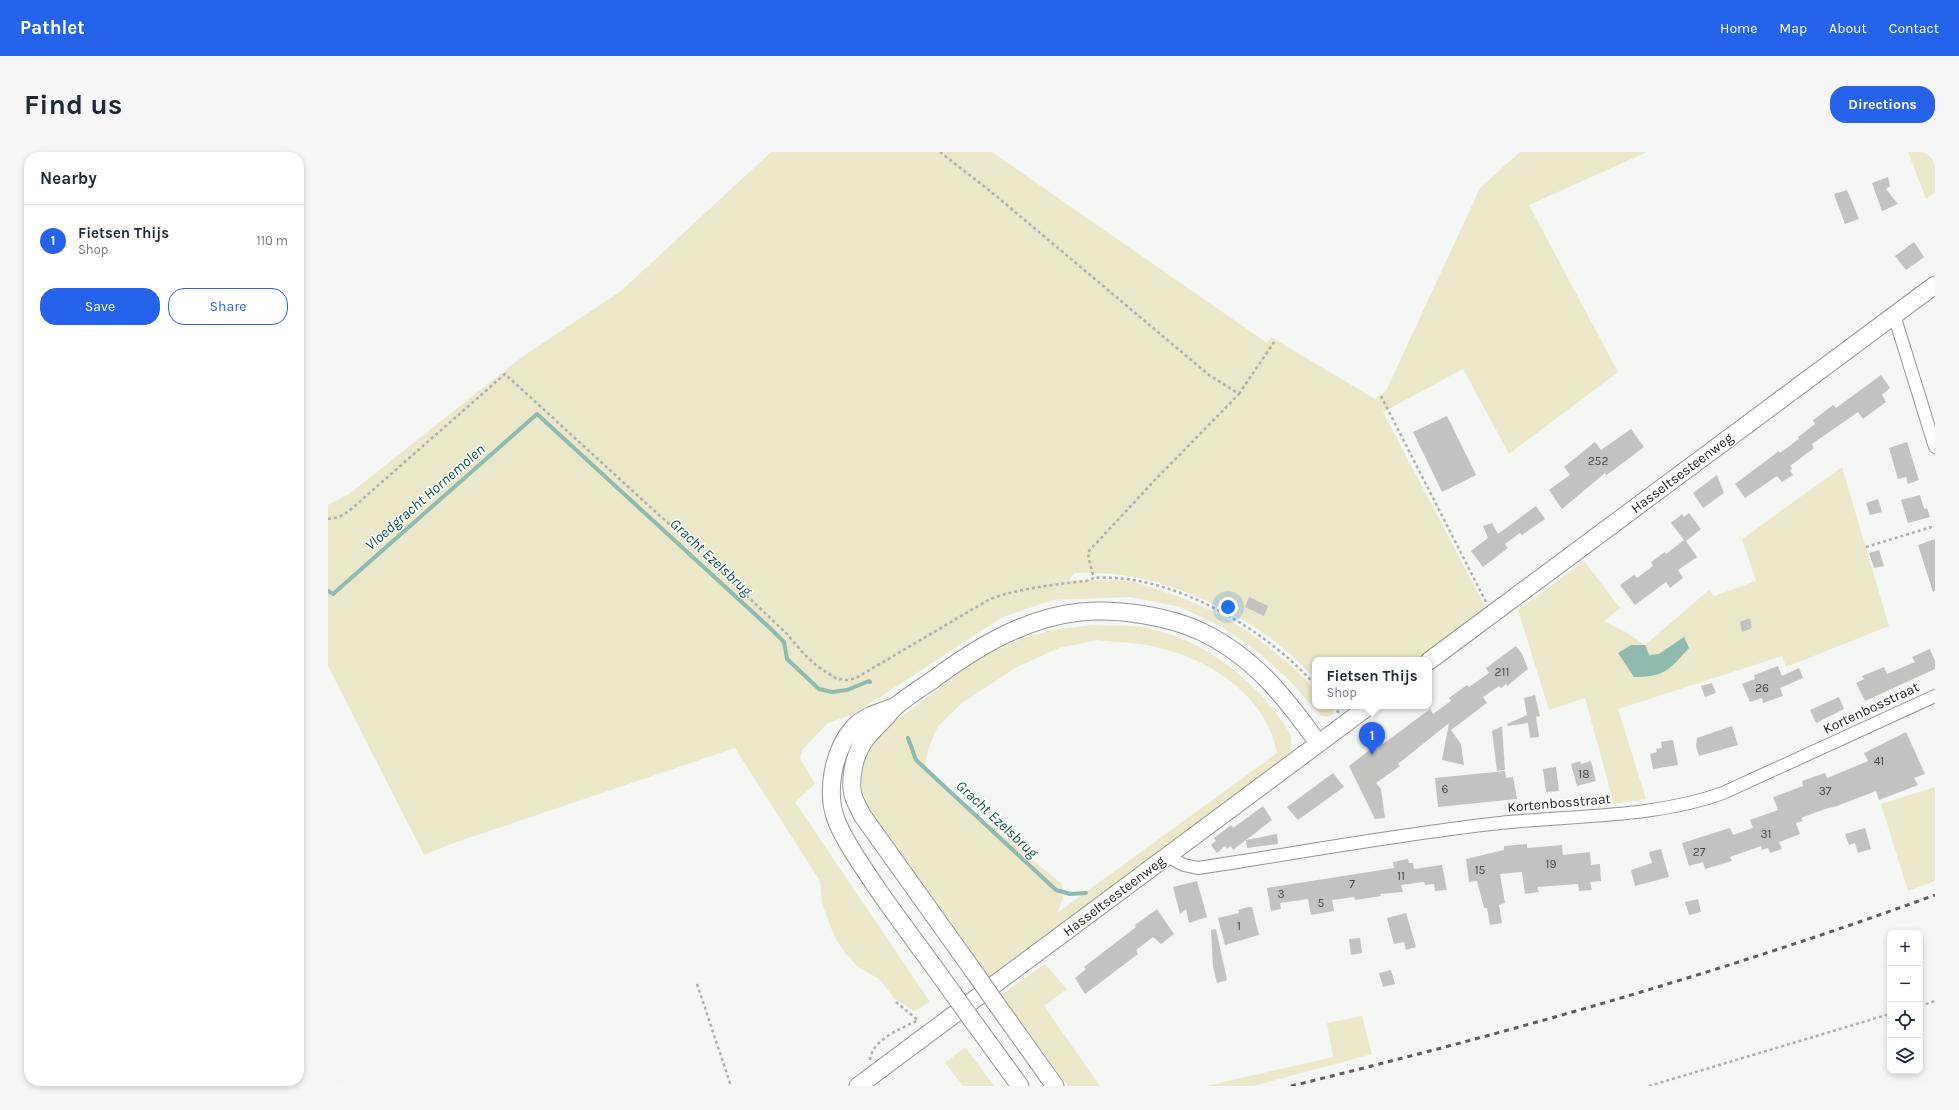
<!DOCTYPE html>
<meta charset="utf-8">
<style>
body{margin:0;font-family:Karla,sans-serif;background:#f6f6f7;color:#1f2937}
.controls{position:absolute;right:12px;bottom:12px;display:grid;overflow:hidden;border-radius:8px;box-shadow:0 2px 6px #0003}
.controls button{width:36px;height:36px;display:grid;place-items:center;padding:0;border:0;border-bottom:1px solid #e0e1e3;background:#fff;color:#1f2937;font:20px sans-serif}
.you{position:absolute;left:900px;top:455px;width:14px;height:14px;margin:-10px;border:3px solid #fff;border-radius:50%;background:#1a73e8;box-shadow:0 0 0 6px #1a73e833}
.badge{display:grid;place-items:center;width:26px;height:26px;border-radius:50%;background:#2563eb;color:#fff;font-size:13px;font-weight:700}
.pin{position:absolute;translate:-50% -33px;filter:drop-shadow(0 1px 2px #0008)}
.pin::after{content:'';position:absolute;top:21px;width:14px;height:12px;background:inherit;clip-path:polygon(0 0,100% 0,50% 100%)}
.popup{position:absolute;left:984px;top:505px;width:120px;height:52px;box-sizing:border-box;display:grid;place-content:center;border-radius:8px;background:#fff;filter:drop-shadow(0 1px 3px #0005);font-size:13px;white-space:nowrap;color:#747a83}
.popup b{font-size:15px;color:#1f2937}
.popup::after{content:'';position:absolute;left:50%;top:100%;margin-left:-8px;border:8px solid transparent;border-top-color:#fff}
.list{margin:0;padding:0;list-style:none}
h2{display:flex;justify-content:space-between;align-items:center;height:52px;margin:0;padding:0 16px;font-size:17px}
h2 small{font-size:13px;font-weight:400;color:#747a83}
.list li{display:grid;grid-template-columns:26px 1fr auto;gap:12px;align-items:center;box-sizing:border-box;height:72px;padding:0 16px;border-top:1px solid #e0e1e3}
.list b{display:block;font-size:15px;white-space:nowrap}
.list p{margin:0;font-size:13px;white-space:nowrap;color:#747a83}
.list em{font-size:13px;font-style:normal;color:#747a83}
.actions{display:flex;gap:8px;padding:12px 16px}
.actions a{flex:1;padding:9px 0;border:1px solid #2563eb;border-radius:16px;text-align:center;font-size:14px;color:#2563eb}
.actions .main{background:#2563eb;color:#fff}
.icon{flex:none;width:22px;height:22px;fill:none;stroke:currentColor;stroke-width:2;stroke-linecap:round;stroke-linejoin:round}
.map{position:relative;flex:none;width:1607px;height:934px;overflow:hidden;border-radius:16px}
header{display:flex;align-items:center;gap:24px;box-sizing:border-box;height:56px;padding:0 20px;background:#2563eb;color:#fff}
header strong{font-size:19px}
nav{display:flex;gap:22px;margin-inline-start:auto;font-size:14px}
.intro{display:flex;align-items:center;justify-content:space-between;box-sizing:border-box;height:96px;padding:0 24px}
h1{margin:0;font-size:28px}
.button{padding:10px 18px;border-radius:16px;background:#2563eb;color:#fff;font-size:14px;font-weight:700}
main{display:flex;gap:24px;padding:0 24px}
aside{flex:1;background:#fff;border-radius:16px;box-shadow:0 2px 6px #0003}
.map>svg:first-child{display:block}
.green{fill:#eae8c8;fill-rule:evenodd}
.water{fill:#8ebaaf}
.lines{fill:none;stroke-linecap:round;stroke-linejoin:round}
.stream{stroke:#8ebaaf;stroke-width:4}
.building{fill:#c2c3bf}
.minor-casing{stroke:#929592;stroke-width:14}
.secondary-casing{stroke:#929592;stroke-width:19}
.path{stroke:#acafac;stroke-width:2.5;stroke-dasharray:3 3;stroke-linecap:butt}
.minor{stroke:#fff;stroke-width:12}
.secondary{stroke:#fff;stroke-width:17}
.rail{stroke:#5d5e5c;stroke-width:3;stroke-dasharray:5 5;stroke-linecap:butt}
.secondary-bridge-casing{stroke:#929592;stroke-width:19;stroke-linecap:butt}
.secondary-bridge{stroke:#fff;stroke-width:17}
.labels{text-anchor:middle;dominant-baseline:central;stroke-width:3;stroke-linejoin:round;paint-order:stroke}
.number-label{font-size:12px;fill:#464644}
.street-label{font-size:14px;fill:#1c1d1b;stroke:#fff}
.water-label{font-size:15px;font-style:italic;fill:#155146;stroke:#fff}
</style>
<header>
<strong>Pathlet</strong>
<nav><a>Home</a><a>Map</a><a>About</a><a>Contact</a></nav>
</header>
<div class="intro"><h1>Find us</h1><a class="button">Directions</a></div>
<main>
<aside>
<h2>Nearby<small></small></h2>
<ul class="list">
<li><span class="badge">1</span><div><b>Fietsen Thijs</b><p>Shop</p></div><em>110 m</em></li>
</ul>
<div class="actions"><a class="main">Save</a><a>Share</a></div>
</aside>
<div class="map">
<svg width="1607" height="934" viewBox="0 0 1607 934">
<rect width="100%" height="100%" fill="#f3f6f3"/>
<path class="green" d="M 443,0 L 664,0 L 939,191 L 943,185 L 1047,247 L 1058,239 L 1152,36 L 1192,0 L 1319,0 L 1201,53 L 1290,220 L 1181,302 L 1135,217 L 1055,260 L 1158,456 L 1090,508 L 987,508 L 987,526 C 977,517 967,506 956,497 C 916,462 847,430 794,423 C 779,421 762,421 746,421 L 741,428 C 762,429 784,427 805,430 C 816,432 827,437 837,440 C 899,460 942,491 987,537 L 987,554 L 1004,554 L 1006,561 L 1001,565 L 993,564 L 962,529 L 929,499 L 894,475 L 852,455 L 802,445 L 724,448 L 673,466 L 526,562 L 500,571 L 474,598 L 472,606 L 487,632 L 467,650 L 602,850 L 586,859 L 567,847 L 551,827 L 530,815 L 518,802 L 507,786 L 494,752 L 492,729 L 407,596 L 123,692 L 96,703 L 0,514 L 0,353 L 21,342 L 194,205 L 293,139 Z
M 1580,0 L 1607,0 L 1607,40 L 1598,47 Z
M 1514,315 L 1561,474 L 1458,515 L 1454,504 L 1290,557 L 1318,647 L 1286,652 L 1257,546 L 1221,558 L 1190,458 L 1256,409 L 1292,456 L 1276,469 L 1296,479 L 1317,493 L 1381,438 L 1386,444 L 1428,429 L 1414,387 Z
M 764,473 C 778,474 793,473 806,474 C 862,481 914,516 947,560 C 959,577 969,583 959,606 L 661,825 L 542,658 L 534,638 L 534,625 L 536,602 L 552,581 L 648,508 L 692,487 L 724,478 ZM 769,488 C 783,490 798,490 812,492 C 871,501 937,537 949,601 L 729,761 L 735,747 L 734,732 L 602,623 L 597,610 L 601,595 L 610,574 L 634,551 L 687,516 L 731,496 Z
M 1607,635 L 1607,729 L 1580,739 L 1553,652 Z
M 717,812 L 739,837 L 716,854 L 772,934 L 740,934 L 673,843 Z
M 1034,864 L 1044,902 L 925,934 L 878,934 L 1005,905 L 999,871 Z
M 637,895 L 666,934 L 635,934 L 617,911 Z"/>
<path class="water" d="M 1356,485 L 1361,496 C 1341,518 1337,525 1306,525 L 1290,501 L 1303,493 L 1317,493 L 1321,503 L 1331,502 Z"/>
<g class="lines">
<path class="stream" d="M 0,439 L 5,442 L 209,262 L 443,477 L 456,490 L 459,507 L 491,537 L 504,540 L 519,538 L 541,529 L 542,530
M 580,586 L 588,608 L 728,738 L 742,742 L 758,741"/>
</g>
<path class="building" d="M 1560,25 L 1562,34 L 1558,37 L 1570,52 L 1554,59 L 1544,31 Z
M 1519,38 L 1531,67 L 1517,72 L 1506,42 Z
M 1586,90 L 1596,105 L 1578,118 L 1567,104 Z
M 1553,223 L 1562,236 L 1554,243 L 1558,250 L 1535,267 L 1530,260 L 1484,292 L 1486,296 L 1462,314 L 1464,317 L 1462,319 L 1465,323 L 1454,330 L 1449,324 L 1417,346 L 1407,332 L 1451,299 L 1452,301 L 1471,287 L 1470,285 L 1487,272 L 1485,268 L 1505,253 L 1508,256 Z
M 1119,264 L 1148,323 L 1114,340 L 1085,280 Z
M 1303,277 L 1316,295 L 1287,317 L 1278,323 L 1277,321 L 1234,357 L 1221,338 L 1242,323 L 1236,315 L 1267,290 L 1273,298 Z
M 1579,290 L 1591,328 L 1580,332 L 1578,325 L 1570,327 L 1561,296 Z
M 1389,323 L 1396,341 L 1375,356 L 1365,341 Z
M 1592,343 L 1596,357 L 1599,356 L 1602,365 L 1580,371 L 1573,348 Z
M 1550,347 L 1554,360 L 1542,363 L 1538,351 Z
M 1208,354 L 1217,367 L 1194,383 L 1192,381 L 1177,392 L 1180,396 L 1155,415 L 1143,399 L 1160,386 L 1155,374 L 1164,371 L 1170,382 Z
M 1361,361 L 1373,377 L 1358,389 L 1369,405 L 1350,418 L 1355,426 L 1342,436 L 1338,430 L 1307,453 L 1292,433 L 1306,423 L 1309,426 L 1325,414 L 1323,410 L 1337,400 L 1338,402 L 1356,388 L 1343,371 L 1354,362 L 1356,365 Z
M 1607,387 L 1607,439 L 1605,440 L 1590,393 Z
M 1551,398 L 1556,414 L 1546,416 L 1541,401 Z
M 921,445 L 940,454 L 936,464 L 917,455 Z
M 1422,466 L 1424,476 L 1414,480 L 1412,470 Z
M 1188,494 L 1194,502 L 1200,517 L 1179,534 L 1178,532 L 1173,536 L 1171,534 L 1155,545 L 1159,551 L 1123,578 L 1133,592 L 1136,613 L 1114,608 L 1121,571 L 1070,612 L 1072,614 L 1048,631 L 1053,637 L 1057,666 L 1047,667 L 1021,614 L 1053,589 L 1055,592 L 1102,557 L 1105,562 L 1123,549 L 1121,546 L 1139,533 L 1141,535 L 1161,521 L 1158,516 Z
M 1602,497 L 1607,509 L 1607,517 L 1537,549 L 1528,531 L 1536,527 L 1534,524 L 1556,515 L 1559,522 L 1587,510 L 1584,505 Z
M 1450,514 L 1454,524 L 1471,516 L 1475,526 L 1452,536 L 1455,544 L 1435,551 L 1434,546 L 1422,550 L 1414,532 L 1427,527 L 1426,523 Z
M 1384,531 L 1388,541 L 1377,545 L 1373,534 Z
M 1207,543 L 1212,564 L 1208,565 L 1211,585 L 1202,586 L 1200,571 L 1180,574 L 1179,572 L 1199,563 L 1196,546 Z
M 1511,545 L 1516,557 L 1488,571 L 1482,558 Z
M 1174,574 L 1177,618 L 1169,619 L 1164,579 Z
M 1404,574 L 1410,593 L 1371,604 L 1368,594 L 1369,586 Z
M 1578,580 L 1597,622 L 1586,626 L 1590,633 L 1551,648 L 1548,639 L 1509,654 L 1497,657 L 1473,666 L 1475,669 L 1468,671 L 1472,682 L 1451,690 L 1454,697 L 1442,701 L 1440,696 L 1434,698 L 1433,694 L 1402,705 L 1404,709 L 1377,717 L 1375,710 L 1361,714 L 1354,691 L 1402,676 L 1405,683 L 1425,676 L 1422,668 L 1450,658 L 1445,645 L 1475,634 L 1474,629 L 1497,621 L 1499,626 L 1540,609 L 1536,601 Z
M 1345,588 L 1350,613 L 1325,617 L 1322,602 L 1329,600 L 1328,597 L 1334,596 L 1333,590 Z
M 1252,609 L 1253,612 L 1263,609 L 1268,629 L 1249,634 L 1243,612 Z
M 1228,615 L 1231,639 L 1218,640 L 1215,617 Z
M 1177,619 L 1178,626 L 1185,625 L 1189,647 L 1110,655 L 1107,626 Z
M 1005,621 L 1016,635 L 970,668 L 959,655 Z
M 935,654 L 944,668 L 918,688 L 949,682 L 950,692 L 919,696 L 918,688 L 905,698 L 903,694 L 899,697 L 897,694 L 889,701 L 883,693 L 888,689 L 886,686 L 903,673 L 905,676 Z
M 1537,676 L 1543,697 L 1530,701 L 1527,691 L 1521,693 L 1517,682 Z
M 1199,692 L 1199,696 L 1234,693 L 1235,703 L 1262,700 L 1263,713 L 1272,712 L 1273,729 L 1262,730 L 1264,738 L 1251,739 L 1250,732 L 1209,735 L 1211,740 L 1197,742 L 1194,720 L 1172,722 L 1177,751 L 1171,753 L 1174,771 L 1162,773 L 1159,756 L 1156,756 L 1149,729 L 1141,730 L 1138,707 L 1176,698 L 1176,694 Z
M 1333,697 L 1341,725 L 1307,734 L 1303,718 L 1324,711 L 1321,700 Z
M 1080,707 L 1081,711 L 1085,711 L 1086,717 L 1114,713 L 1119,738 L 1107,739 L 1106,732 L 1097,733 L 1096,730 L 1073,733 L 1075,740 L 1052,742 L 1053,744 L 1027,748 L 1026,745 L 1004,748 L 1006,759 L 983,763 L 980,747 L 952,751 L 953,757 L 943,759 L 939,736 L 1066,716 L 1065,710 Z
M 869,729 L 879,765 L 861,771 L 858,757 L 852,762 L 845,735 Z
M 1370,747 L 1373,760 L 1361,763 L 1357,750 Z
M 920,755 L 924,755 L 931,783 L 897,793 L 890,766 L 911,761 L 910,758 Z
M 829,757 L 846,782 L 833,792 L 825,785 L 808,798 L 810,802 L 757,842 L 747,826 L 758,817 L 756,815 L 808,775 L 807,773 Z
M 1078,761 L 1088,795 L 1078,798 L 1076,790 L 1066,792 L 1059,766 Z
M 888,777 L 899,828 L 889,831 L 885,815 L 883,778 Z
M 1032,786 L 1034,801 L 1023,803 L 1021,787 Z
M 1063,818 L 1067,832 L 1055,835 L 1051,821 Z"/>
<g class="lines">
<defs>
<path id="minor" d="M 1566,163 L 1607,295
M 839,704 L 856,713 L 870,716 C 970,701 1071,682 1172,671 C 1245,663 1327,666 1395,641 L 1607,544"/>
<path id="secondary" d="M 1101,509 L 1607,133
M 566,555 C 552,560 537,564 526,575 C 505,598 497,641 509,670 C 518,692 533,712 546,732 C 572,770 600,806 626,843
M 649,824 L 534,663 C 531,656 527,650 525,643 C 522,632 525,613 529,603 C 534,588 545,579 555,568 C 560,564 563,558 568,554 C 580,544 593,536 606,527 C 649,495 697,466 752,460 C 788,456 841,464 874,480 C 926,505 958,546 990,591
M 667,850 L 727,934
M 644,868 L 692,934
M 530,934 L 1041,554"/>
</defs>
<use href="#minor" class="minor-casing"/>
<use href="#secondary" class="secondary-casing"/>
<path class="path" d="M 612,0 L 667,43 L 881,223 L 911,242 L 826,329 L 760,400 L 761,408 L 766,426
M 911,242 L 946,190
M 1053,244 L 1158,450
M 0,367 L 11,365 L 21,359 L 177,222 L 332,364 L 360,388 L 458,481 L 476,502 L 489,514 L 509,527 L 521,528 L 528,526 L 662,447 C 693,436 724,433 757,429 C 761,429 763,427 766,426 C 772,425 781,426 787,426 C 857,430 942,481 987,533
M 1538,395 L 1607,374
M 1005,554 L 1011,561
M 369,832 L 403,934
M 568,850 L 591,869
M 1592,854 L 1607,849
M 542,908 C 544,887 574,876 591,868
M 1321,934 L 1562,862"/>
<use href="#minor" class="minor"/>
<use href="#secondary" class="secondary"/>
<path class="rail" d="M 963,934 C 1181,881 1396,820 1607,743"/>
<defs>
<path id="secondary-bridge" d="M 649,824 L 667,850
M 626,843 L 644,868"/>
</defs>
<use href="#secondary-bridge" class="secondary-bridge-casing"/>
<use href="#secondary-bridge" class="secondary-bridge"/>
</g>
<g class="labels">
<g class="number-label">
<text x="1270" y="309">252</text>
<text x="1174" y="520">211</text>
<text x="1434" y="536">26</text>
<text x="1551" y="609">41</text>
<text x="1256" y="622">18</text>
<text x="1117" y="637">6</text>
<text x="1497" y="639">37</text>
<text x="1438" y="682">31</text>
<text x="1371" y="700">27</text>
<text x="1223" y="712">19</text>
<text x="1152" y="718">15</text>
<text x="1073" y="724">11</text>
<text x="1024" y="732">7</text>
<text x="953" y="742">3</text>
<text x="993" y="751">5</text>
<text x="911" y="774">1</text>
</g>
<g class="street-label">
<text transform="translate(1354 321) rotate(-37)">Hasseltsesteenweg</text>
<text transform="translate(1543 556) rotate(-25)">Kortenbosstraat</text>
<text transform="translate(1231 651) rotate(-5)">Kortenbosstraat</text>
<text transform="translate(786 744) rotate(-37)">Hasseltsesteenweg</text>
</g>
<g class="water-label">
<text transform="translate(97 345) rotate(-41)">Vloedgracht Hornemolen</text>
<text transform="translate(383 405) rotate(43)">Gracht Ezelsbrug</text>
<text transform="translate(669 667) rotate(43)">Gracht Ezelsbrug</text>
</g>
</g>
</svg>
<div class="controls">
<button>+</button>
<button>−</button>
<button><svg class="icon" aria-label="locate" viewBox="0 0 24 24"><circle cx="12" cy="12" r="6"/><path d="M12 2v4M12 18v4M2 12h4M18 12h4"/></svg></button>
<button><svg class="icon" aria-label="layers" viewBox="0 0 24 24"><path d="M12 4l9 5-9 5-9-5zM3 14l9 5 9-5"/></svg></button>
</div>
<div class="you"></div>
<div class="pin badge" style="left:1044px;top:603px">1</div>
<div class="popup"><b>Fietsen Thijs</b>Shop</div>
</div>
</main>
